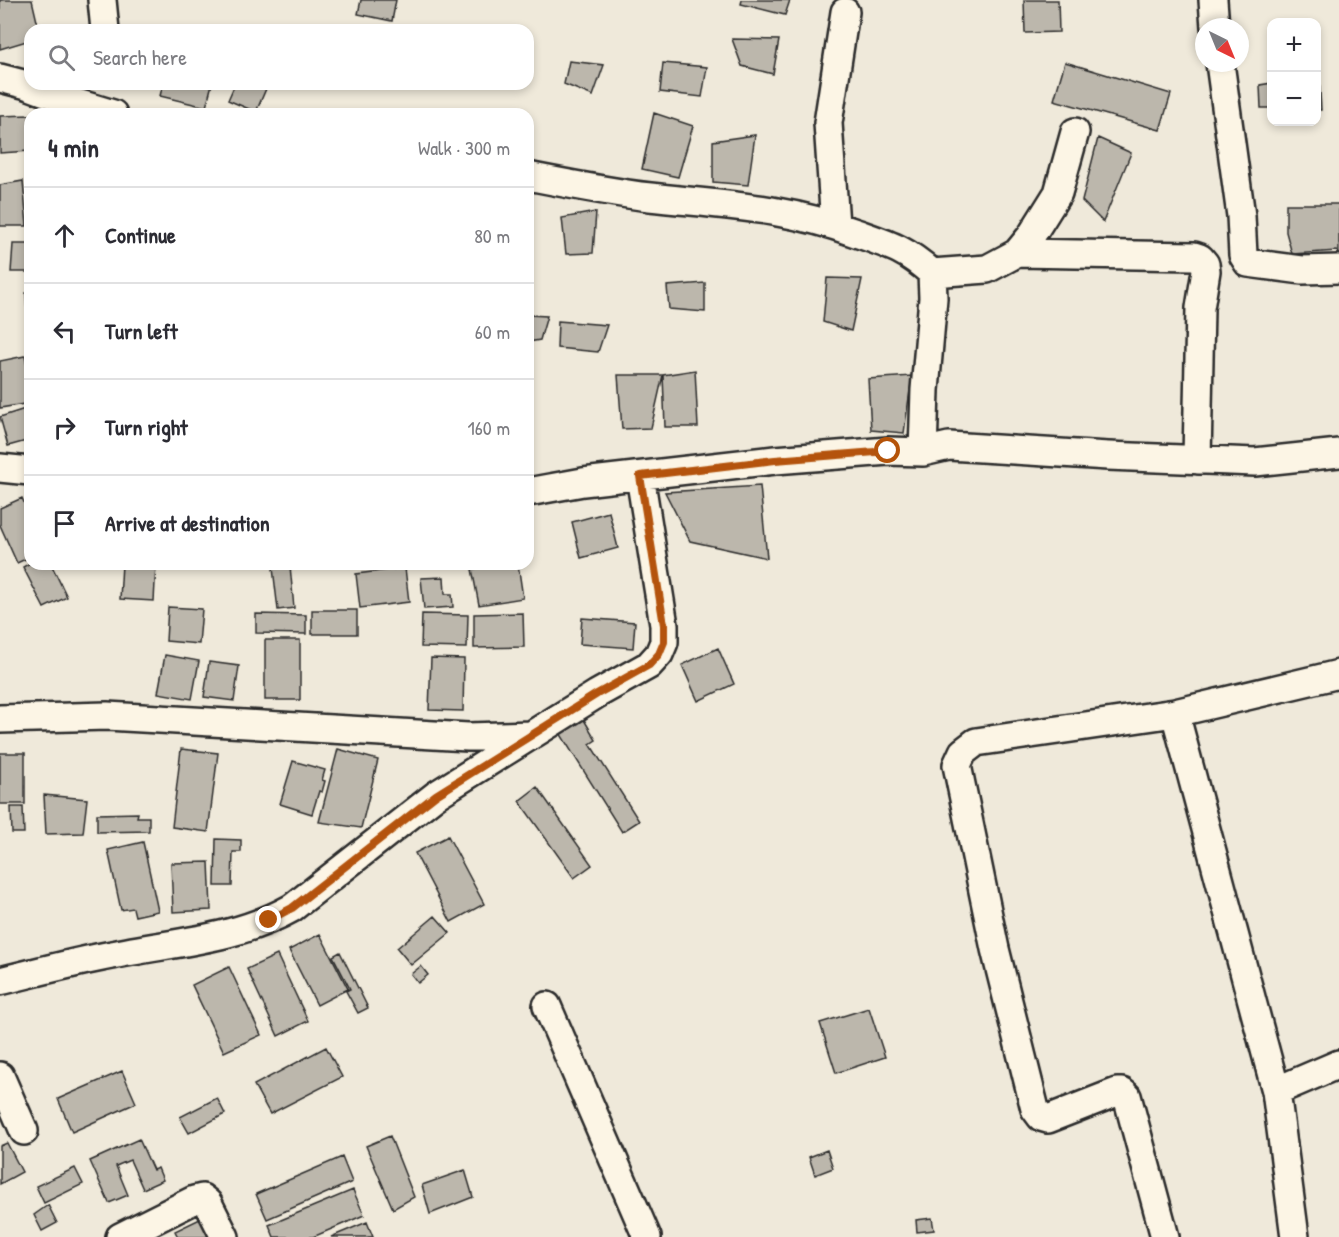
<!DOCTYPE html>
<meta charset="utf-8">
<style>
body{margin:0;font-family:"Patrick Hand",sans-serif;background:#f2f2f3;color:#2b2b33}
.controls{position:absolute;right:18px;top:18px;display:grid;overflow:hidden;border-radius:12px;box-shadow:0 3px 9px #0003}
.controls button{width:54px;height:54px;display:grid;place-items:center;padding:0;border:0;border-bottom:2px solid #e1e1e2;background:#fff;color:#2b2b33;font:30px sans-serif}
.compass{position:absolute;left:1195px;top:18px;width:54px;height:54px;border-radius:50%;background:#fff;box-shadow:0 3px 9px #0003;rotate:137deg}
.stop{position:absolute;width:18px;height:18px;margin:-14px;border:4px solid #b45309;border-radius:50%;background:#fff}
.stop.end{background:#b45309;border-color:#fff;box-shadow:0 2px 6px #0008}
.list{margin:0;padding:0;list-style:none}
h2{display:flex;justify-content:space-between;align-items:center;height:78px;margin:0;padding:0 24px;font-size:26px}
h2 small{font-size:20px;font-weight:400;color:#7c7c81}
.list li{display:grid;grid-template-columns:39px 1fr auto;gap:18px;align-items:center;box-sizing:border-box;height:96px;padding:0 24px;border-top:2px solid #e1e1e2}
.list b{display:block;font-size:22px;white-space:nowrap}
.list em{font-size:20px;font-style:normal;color:#7c7c81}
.icon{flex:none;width:33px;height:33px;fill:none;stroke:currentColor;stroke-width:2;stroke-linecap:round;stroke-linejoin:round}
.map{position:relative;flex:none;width:1339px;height:1237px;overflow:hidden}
.search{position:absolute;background:#fff;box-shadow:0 3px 9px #0003;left:24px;top:24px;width:510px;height:66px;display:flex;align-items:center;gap:15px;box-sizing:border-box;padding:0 21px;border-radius:18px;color:#7c7c81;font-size:22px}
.panel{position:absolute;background:#fff;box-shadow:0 3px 9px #0003;left:24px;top:108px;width:510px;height:462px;border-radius:18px}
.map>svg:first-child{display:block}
.building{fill:#bcb7ac;stroke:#2b2b2b;stroke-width:1.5}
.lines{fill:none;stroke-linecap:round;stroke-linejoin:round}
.minor-casing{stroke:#2b2b2b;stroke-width:32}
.minor{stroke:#fcf5e5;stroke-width:27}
.route{stroke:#b45309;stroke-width:8}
</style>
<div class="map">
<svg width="1339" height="1237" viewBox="0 0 1339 1237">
<rect width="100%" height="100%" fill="#efe9da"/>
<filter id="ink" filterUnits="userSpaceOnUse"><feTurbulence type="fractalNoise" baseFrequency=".0167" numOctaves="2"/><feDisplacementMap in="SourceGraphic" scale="12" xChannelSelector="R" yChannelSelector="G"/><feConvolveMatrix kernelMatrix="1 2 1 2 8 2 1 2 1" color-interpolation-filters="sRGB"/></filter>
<g filter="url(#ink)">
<path class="building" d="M 0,0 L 32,0 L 39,30 L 30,30 L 30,40 L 0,49 Z
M 361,0 L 396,0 L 392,21 L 358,14 Z
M 742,0 L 790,0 L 785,15 L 741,4 Z
M 1024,0 L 1058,0 L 1059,32 L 1025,33 Z
M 732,39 L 779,40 L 773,74 L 742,66 Z
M 569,61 L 604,65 L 593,96 L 564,84 Z
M 1065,62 L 1171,94 L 1160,130 L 1054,100 Z
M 663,63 L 707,67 L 702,97 L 660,92 Z
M 1319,74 L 1321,110 L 1316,110 L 1316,75 Z
M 1272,83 L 1272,108 L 1261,108 L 1260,85 Z
M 163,84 L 212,84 L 206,107 L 160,96 Z
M 235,84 L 268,84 L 256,112 L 228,100 Z
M 654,113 L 693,126 L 678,177 L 642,169 Z
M 30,115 L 30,151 L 0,153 L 0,116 Z
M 755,135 L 748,185 L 713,182 L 713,141 Z
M 1098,138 L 1131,153 L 1103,222 L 1082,201 Z
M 23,181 L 27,226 L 0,226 L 0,185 Z
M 1286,204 L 1339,204 L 1339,256 L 1337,251 L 1292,254 L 1286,232 Z
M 596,212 L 593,253 L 566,254 L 562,218 Z
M 13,244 L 30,244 L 30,272 L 11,272 Z
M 827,278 L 862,279 L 851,331 L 823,322 Z
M 705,283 L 705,312 L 669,309 L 667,286 Z
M 26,293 L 30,293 L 30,332 L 28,332 Z
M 528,315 L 547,316 L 540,340 L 528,342 Z
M 558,321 L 607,325 L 598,352 L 557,348 Z
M 25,356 L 30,381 L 30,403 L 0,408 L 0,361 Z
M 695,370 L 698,427 L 665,427 L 663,375 Z
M 618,375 L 663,375 L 651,428 L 622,429 Z
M 912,376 L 904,433 L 871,430 L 868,379 Z
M 28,408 L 30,415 L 30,440 L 8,446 L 0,417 Z
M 760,486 L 767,558 L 690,541 L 665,492 Z
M 22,498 L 30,516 L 30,557 L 17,563 L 0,525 L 0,508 Z
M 609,512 L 618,548 L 581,558 L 572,522 Z
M 30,563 L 51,564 L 67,597 L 44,608 L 23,567 Z
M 122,564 L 156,564 L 154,601 L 120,599 Z
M 503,564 L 518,564 L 523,598 L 479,605 L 472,569 Z
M 290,566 L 294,608 L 278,610 L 273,568 Z
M 405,568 L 409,602 L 360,608 L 356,574 Z
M 444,577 L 445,594 L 452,594 L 453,607 L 424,609 L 421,578 Z
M 168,607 L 202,609 L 199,644 L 166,641 Z
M 312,610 L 357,610 L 357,634 L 312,634 Z
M 523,613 L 524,647 L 474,648 L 474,614 Z
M 256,614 L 306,615 L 306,634 L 256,633 Z
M 422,614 L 468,615 L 467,648 L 421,647 Z
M 582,618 L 635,622 L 633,648 L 580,644 Z
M 265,640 L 300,640 L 300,700 L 265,700 Z
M 718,648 L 734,684 L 698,701 L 682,665 Z
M 165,655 L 199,661 L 192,699 L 158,693 Z
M 431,658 L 464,659 L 463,711 L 429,710 Z
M 209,662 L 239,666 L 234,701 L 204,697 Z
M 583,718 L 596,740 L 590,744 L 639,821 L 622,832 L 560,733 Z
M 181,749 L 218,753 L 208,832 L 172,827 Z
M 338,749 L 378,760 L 361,828 L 319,822 Z
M 0,753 L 25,753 L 25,804 L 0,804 Z
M 293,761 L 325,770 L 322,780 L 325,781 L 322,792 L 319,791 L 312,814 L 280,804 Z
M 537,787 L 592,865 L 574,878 L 519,801 Z
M 44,795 L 87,799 L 83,833 L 46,834 Z
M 11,807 L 23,807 L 24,833 L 12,833 Z
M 138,813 L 137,817 L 149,817 L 149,831 L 97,832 L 97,814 Z
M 448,836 L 484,904 L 451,922 L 415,853 Z
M 216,839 L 241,840 L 241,852 L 233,852 L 232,886 L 215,886 Z
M 143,842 L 158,911 L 135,916 L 133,908 L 121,910 L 108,850 Z
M 209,862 L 211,910 L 173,912 L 171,863 Z
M 435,916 L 450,933 L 411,965 L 397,948 Z
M 320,934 L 348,989 L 317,1005 L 289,950 Z
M 340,952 L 368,1008 L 358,1013 L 346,991 L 350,989 L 333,956 Z
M 277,955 L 308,1021 L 278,1036 L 247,969 Z
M 421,966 L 428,975 L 418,983 L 411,974 Z
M 229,967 L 261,1035 L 224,1052 L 192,985 Z
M 869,1008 L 885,1057 L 836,1073 L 820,1023 Z
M 326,1047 L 342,1077 L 270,1114 L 254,1085 Z
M 122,1071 L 136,1103 L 72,1132 L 58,1099 Z
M 217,1098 L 225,1114 L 189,1133 L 180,1117 Z
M 390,1136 L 414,1197 L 393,1209 L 366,1146 Z
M 139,1139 L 153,1170 L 158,1168 L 163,1180 L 143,1189 L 130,1160 L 116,1166 L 128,1195 L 109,1203 L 90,1161 Z
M 7,1143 L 22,1172 L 0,1184 L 0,1146 Z
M 827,1150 L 833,1168 L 815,1175 L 809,1157 Z
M 342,1157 L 352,1182 L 267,1219 L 256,1194 Z
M 75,1168 L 83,1184 L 44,1203 L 36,1186 Z
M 465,1170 L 473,1197 L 430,1214 L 422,1185 Z
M 353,1190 L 364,1215 L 313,1237 L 274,1237 L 269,1225 Z
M 48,1205 L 57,1223 L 42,1231 L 34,1215 Z
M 202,1218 L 212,1237 L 178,1237 L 175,1231 Z
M 932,1218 L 934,1230 L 917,1232 L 916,1220 Z
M 367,1222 L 373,1237 L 331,1237 Z"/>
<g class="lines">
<defs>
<path id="minor" d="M 102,0 L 105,30
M 1213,0 L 1215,27
M 1220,63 L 1241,216 L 1243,255 L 1248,263 L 1302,270 L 1339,269
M 0,78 L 27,85 L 70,101 L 113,114
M 528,176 C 569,184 609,192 650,197 C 723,205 786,207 856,233 C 890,245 905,249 932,273 L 933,298 L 925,390 L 923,452
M 835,225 L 828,123 L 845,12
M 1017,253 L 1194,256 L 1200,258 L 1205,264 L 1206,271 L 1200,308 L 1197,460
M 932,273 L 987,269 L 1017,253 L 1031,236 L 1058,193 L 1075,132
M 0,468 L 30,471
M 528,492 L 583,482 L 775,460 L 888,451 L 923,452 L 949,446 L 1108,456 L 1255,462 L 1339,453
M 1175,713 L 1276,1091 L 1295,1237
M 0,719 L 107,716 L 468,737 L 531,735
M 0,981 C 37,972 74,962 112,955 C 174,942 235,940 292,908 L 436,795 L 597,694 L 649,665 L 659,654 L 664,642 L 664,625 L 640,476
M 547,1006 L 647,1237
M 0,1076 L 24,1131
M 1276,1091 L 1339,1064
M 120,1237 L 194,1200 L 202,1198 L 208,1203 L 225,1237
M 1165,1237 L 1127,1096 L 1122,1092 L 1117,1092 L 1048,1119 L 1041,1117 L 1035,1109 L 995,949 L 957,765 L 963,752 L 976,742 L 1175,713 L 1339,674"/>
</defs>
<use href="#minor" class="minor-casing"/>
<use href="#minor" class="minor"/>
</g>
</g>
<g class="lines" filter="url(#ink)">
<path class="route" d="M 269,920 L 292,908 L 436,795 L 597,694 L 649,665 L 659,654 L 664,642 L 664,625 L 640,476 L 775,460 L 888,451"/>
</g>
</svg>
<div class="controls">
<button>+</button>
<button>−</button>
</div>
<svg class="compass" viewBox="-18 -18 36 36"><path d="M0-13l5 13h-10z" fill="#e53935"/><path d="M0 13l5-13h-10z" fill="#7c7c81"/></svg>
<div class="stop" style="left:888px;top:451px"></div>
<div class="stop end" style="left:269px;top:920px"></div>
<div class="search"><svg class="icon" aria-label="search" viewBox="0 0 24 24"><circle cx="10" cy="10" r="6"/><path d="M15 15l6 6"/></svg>Search here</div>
<section class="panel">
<h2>4 min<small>Walk · 300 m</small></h2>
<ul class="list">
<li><svg class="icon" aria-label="ahead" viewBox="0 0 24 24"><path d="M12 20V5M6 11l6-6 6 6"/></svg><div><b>Continue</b></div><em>80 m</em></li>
<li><svg class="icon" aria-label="left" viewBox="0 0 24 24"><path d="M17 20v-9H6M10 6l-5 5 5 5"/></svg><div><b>Turn left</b></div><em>60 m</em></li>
<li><svg class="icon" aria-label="right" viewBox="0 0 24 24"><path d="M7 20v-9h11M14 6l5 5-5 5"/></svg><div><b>Turn right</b></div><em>160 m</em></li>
<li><svg class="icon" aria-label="arrive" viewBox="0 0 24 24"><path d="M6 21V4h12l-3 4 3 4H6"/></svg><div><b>Arrive at destination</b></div></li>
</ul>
</section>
</div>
